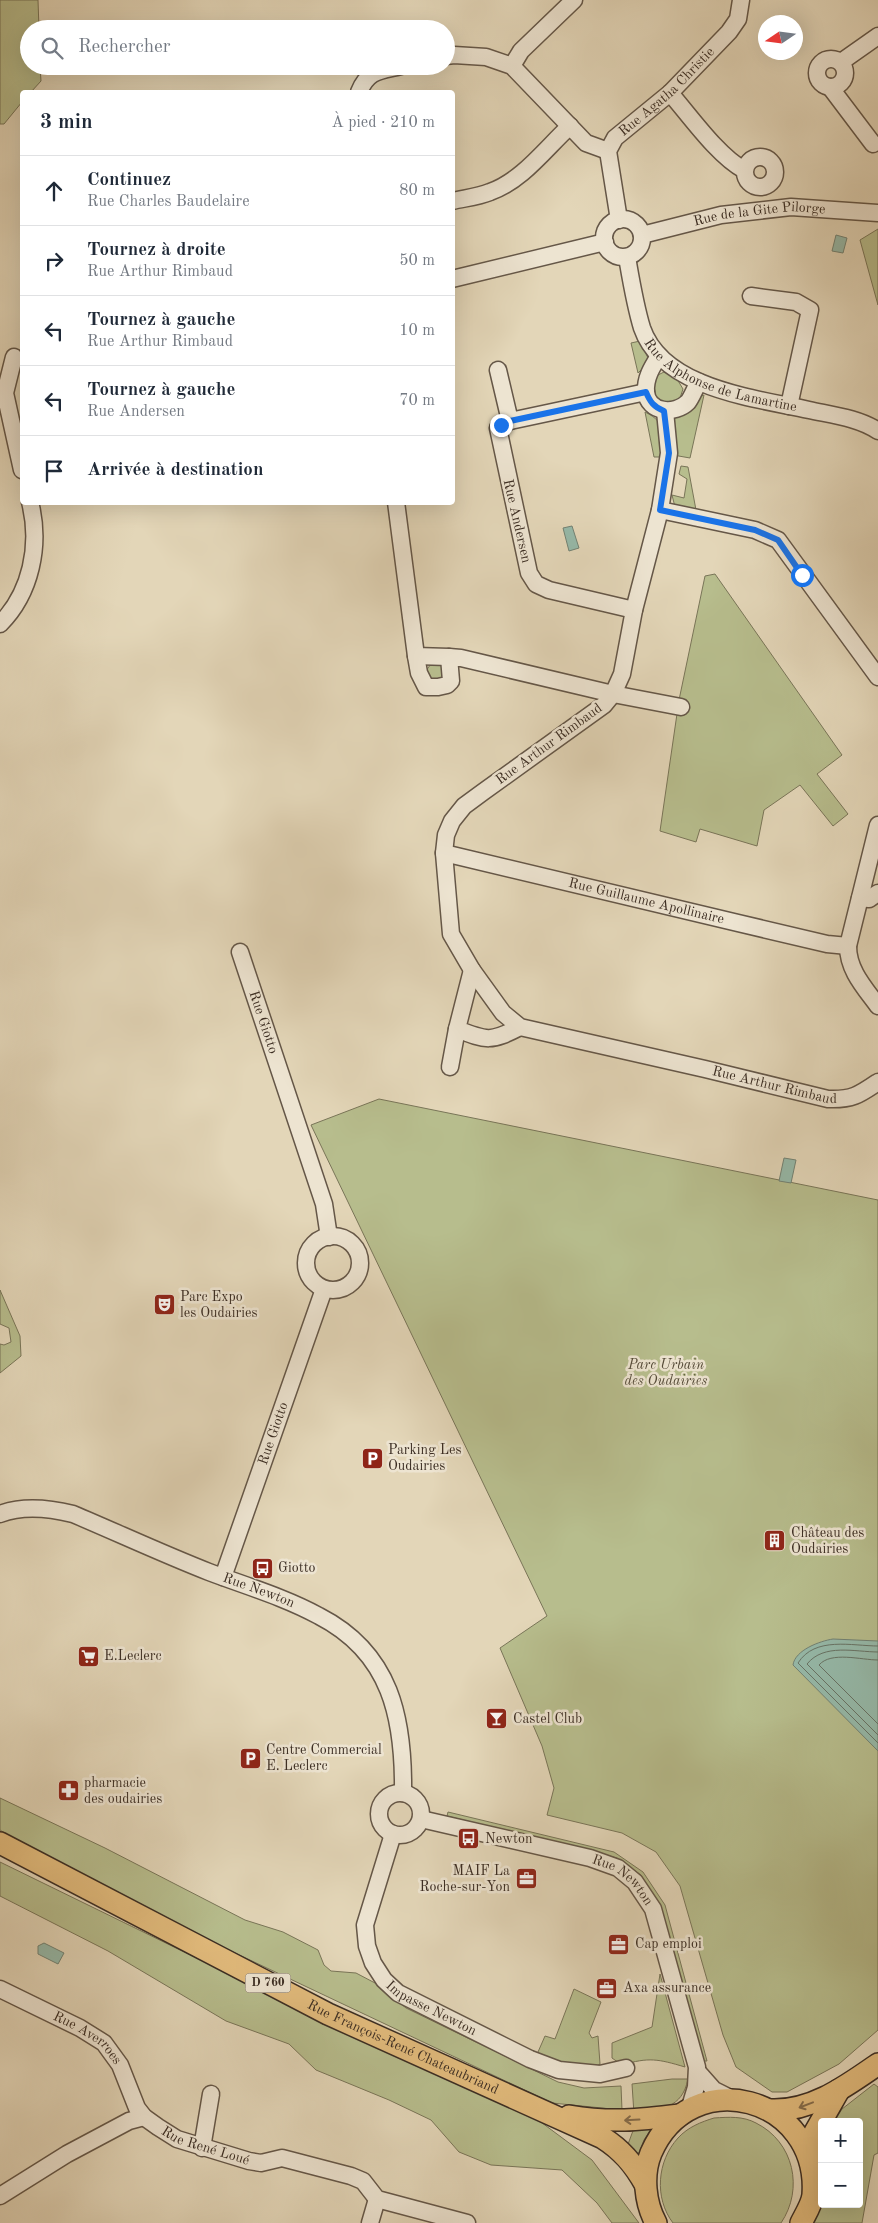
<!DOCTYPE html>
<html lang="fr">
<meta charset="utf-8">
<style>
body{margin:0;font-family:"Old Standard TT",serif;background:#f2f2f3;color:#1f2937}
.controls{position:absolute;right:15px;bottom:15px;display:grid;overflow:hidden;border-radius:5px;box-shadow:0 5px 20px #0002}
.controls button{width:45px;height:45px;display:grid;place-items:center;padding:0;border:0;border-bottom:1px solid #e0e1e3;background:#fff;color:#1f2937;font:25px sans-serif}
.compass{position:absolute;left:758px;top:15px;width:45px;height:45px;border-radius:50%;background:#fff;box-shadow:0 5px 20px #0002;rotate:257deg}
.stop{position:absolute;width:15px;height:15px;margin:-11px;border:4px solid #1a73e8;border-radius:50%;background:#fff}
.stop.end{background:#1a73e8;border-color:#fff;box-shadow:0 1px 5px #0008}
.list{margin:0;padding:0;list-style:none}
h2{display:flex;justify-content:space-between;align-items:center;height:65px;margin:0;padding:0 20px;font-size:21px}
h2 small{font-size:16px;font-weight:400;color:#747a83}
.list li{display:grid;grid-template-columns:32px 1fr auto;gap:15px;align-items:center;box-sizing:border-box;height:70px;padding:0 20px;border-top:1px solid #e0e1e3}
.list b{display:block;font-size:19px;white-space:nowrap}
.list p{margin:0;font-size:16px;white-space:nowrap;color:#747a83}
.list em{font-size:16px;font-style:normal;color:#747a83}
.icon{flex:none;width:28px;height:28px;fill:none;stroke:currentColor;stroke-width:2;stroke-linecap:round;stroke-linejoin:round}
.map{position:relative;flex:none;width:878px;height:2223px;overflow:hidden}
.search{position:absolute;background:#fff;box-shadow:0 5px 20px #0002;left:20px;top:20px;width:435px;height:55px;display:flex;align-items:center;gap:12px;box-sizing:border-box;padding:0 18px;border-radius:28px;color:#747a83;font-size:19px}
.panel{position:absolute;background:#fff;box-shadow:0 5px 20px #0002;left:20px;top:90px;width:435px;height:415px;border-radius:5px}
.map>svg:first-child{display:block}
.green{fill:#b7bd8d;stroke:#797558}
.water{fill:#96baaa;stroke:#728274}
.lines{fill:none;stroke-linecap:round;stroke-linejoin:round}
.shore{stroke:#687466;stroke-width:1}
.minor-casing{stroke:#655748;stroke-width:19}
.major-casing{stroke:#3b2d23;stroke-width:24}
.minor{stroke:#ede4d1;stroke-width:16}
.major{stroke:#e2bb7c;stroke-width:21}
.oneway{stroke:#866d4b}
.route{stroke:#1a73e8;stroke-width:6}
.labels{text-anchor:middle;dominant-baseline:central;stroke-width:5;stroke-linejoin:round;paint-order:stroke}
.shield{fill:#ede4d1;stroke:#706457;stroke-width:1}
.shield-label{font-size:12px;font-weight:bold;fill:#3b2d23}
.street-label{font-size:14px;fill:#3b2d23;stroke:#ede4d1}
.poi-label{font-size:14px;fill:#3b2d23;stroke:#ede4d1;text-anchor:start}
.park-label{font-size:14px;font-style:italic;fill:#544a38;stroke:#ede4d1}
</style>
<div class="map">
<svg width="878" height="2223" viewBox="0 0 878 2223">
<rect width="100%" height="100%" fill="#e3d6b8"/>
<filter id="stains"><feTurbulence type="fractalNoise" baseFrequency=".004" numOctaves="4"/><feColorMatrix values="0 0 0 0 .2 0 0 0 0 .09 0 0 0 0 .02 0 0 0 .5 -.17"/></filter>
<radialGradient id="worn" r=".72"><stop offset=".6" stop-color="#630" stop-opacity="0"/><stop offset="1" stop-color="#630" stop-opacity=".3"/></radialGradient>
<path class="green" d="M 0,0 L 38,0 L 39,29 L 29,29 L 29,66 L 40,66 L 41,81 L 31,92 L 22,92 L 22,102 L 4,124 L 0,124 Z
M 878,229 L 878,305 L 860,240 Z
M 640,341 L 648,358 L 645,366 L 638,373 L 631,343 Z
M 664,372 L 674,374 L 683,389 L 680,398 C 670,404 663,405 654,398 L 654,377 Z
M 704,395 L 690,458 L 673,455 L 673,417 L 694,399 Z
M 645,412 C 668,423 662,435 662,457 L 654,457 Z
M 681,466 L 688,467 L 696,510 L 675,507 L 672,495 L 684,498 L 687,479 L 679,474 Z
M 715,574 L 842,755 L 817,774 L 848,814 L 833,826 L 800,785 L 764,810 L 757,846 L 700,829 L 696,842 L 660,831 L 679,700 L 705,576 Z
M427 672a9 9 0 1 1 18 0a9 9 0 1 1-18 0Z
M 379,1099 L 878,1200 L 878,2030 L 839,2064 L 787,2092 L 772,2092 L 736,2067 L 723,2035 L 680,1886 L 656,1852 L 622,1833 L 547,1815 L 554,1788 L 542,1746 L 500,1648 L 547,1616 L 311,1125 Z
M 0,1290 L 20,1336 L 21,1356 L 0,1373 L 0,1344 L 4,1345 L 11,1342 L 9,1328 L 0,1324 Z
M 0,1798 L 105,1848 L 245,1920 L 283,1932 L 318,1950 L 324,1965 L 331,1971 L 356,1973 L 375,1983 L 406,2008 L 558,2082 L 584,2088 L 621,2086 L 622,2110 L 552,2103 L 157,1916 L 32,1850 L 0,1830 Z
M 448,1812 L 614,1852 L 643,1872 L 665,1905 L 707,2061 L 703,2061 L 661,1909 L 641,1875 L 617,1858 L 447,1816 Z
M 0,1862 L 307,2012 L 526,2111 L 592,2160 L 639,2223 L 612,2223 L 597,2203 L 562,2170 L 491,2165 L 459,2152 L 431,2120 L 389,2100 L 316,2070 L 289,2044 L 226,2021 L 108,1951 L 0,1896 Z
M 660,1974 L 685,2067 C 658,2059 649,2057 622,2065 L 612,2058 L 612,2043 L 652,2027 Z
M 574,1989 L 601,2002 L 589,2033 L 592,2038 L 598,2036 L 600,2064 C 584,2076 556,2062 539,2057 L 538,2052 L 545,2036 L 555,2039 Z
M 672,2079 L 688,2079 C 682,2109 661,2109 634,2114 L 632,2084 Z
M 874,2084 L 878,2087 L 878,2153 L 874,2155 L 862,2223 L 812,2223 L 822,2202 L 822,2204 L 859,2204 L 859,2122 L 834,2122 L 842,2109 Z
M 714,2118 C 729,2117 743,2116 756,2123 C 794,2142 804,2189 781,2223 L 673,2223 C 654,2198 657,2161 678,2138 C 688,2127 701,2122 714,2118 Z
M 653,2126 L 644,2140 L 637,2158 L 627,2147 L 634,2128 Z"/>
<path class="water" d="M 836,235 L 847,238 L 843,253 L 832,251 Z
M 572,526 L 579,548 L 569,551 L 563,528 Z
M 784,1158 L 796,1160 L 791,1183 L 779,1181 Z
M 833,1639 L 878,1641 L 878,1751 L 793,1665 C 795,1650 820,1641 833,1639 Z
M 44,1943 L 64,1953 L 58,1964 L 38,1954 L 38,1946 Z"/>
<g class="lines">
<path class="shore" d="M 878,1646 C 852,1646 815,1636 798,1663 L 878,1743
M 878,1652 C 855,1652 824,1643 807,1664 L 878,1735
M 878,1660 C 861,1660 831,1651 819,1665 L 878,1724"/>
<defs>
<g id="minor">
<path d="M 446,56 L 454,55 L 486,57 L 512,66 L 586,143 L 608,151"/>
<circle cx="831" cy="73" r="14"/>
<path d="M 841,62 L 878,36"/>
<path d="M 512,66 L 521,51 L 574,0"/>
<path d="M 830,87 L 873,144"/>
<path d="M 359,92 C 368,70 380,71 401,66"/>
<path d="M 670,93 C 690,116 718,156 744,170"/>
<circle cx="760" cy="172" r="15"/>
<path d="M 452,201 C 465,198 478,197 490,192 C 522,181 546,148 570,126"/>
<circle cx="623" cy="238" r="19"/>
<path id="s1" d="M 619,220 L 608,151 L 615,138 L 670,93 L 729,32 L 738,19 L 741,0"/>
<path id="s2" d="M 642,235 L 721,215 L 791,207 L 878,213"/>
<path id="s3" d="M 627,257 C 631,280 635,305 642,328 C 663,389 755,398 809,410 C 832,415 859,418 878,431"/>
<path d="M 452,279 L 605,242"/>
<path d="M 751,296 L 796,302 L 810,310 L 789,406"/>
<path d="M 659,356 C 652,367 645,378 646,392 C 648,413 675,415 688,402 C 692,397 695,388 699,382"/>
<path d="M 14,357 L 5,393 L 22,470"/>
<path d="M 498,370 L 510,421"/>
<path id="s4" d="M 665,411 L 669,453 L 660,510 L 634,610 L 622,674 L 613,694 L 604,705 L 483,792 L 464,806 L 452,821 L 446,835 L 444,853 L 451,934 L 472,970 L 503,1013 L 520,1027 L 705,1069 L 828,1099 C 852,1100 859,1095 878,1082"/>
<path d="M 396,502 L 416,656 L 449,657"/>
<path d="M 660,510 L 755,530 L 778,540 L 878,677"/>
<path d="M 634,610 L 549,590 L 536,584 L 529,573 L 498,428 L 501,425 L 510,421 L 646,392"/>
<path d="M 0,624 C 31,593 41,545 30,502"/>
<path d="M 416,656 L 419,673 L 426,687 L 438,687 L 447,685 L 451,681 L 449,657 L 461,658 L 613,694 L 681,707"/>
<path d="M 878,825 L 848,946 C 848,970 864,987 878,1006"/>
<path id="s5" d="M 444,853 L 738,923 L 827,944 L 848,946"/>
<path d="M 860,898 L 869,899 L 878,893"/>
<path id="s6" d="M 240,952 L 324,1204 L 329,1237"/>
<path d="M 472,970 L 457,1029 C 487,1041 491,1042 520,1027"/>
<path d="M 450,1067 L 457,1029"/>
<circle cx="333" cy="1263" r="27"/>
<path id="s7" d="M 0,1514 C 23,1505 49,1508 73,1514 C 118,1533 163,1554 209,1572 C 246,1586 284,1597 319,1616 C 391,1653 404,1718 403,1793"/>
<path id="s8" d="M 223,1577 L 324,1289"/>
<circle cx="400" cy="1814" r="21"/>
<path id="s9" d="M 421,1819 L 590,1858 L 618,1868 L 635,1882 L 653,1909 L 697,2067 L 696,2087 L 689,2110"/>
<path id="s10" d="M 393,1834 L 365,1925 L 367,1946 L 373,1963 L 384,1980 L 398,1993 L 530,2059 L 559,2070 L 600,2074 L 626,2068"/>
<path id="s11" d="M 0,1989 L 80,2028 L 104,2043 L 120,2065 L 137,2108 L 144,2117 L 158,2127 L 177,2139 L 249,2161 L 261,2163 L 282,2158 L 351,2176 L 363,2181 L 377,2199 L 467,2223"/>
<path d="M 698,2072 L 714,2090 L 732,2099"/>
<path d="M 202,2148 L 211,2094"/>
<path d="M 0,2196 L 67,2154 L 129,2121 L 144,2117"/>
<path d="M 370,2223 L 377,2199"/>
</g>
<g id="major">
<path id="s12" d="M 0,1843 L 328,2014 L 603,2138 C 622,2150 634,2164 645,2184"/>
<path d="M 770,2110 C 811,2112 845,2087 878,2064"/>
<path d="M 569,2116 C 610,2123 639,2120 680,2115"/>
<path d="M 811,2162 L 815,2132 L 839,2090"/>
<path d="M 656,2223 C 645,2203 642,2175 651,2153 C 691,2061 820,2097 813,2195 C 812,2204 805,2215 801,2223"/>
</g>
</defs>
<use href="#minor" class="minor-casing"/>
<use href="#major" class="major-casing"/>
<use href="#minor" class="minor"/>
<use href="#major" class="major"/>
</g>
<defs><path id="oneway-shaft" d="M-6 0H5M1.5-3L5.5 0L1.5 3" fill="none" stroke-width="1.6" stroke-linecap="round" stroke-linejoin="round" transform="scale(1.25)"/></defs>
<g class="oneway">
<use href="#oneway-shaft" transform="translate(806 2105) rotate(159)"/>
<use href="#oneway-shaft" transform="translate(632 2120) rotate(177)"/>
</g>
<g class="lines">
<path class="route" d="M 501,425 L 510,421 L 646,392 C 650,402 654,407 664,411 L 669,453 L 660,510 L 755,530 L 778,540 L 802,575"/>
</g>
<defs>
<symbol id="theatre-square" viewBox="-11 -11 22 22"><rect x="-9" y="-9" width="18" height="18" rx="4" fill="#8f2418" stroke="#ede4d1"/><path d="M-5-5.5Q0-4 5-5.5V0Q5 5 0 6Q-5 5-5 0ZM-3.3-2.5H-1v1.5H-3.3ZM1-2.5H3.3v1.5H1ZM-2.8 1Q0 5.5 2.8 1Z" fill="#fff"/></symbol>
<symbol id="parking-square" viewBox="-11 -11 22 22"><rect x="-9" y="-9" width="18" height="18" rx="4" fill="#8f2418" stroke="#ede4d1"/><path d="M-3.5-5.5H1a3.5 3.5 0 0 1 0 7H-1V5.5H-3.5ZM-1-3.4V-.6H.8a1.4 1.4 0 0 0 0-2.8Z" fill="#fff"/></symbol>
<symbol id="building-square" viewBox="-11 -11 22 22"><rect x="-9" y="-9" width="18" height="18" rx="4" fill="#8f2418" stroke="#ede4d1"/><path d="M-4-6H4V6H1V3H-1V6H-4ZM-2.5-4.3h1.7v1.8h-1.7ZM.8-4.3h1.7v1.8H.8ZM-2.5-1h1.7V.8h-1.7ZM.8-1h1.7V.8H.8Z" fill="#fff"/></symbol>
<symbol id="bus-square" viewBox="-11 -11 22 22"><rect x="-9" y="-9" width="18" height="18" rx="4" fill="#8f2418" stroke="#ede4d1"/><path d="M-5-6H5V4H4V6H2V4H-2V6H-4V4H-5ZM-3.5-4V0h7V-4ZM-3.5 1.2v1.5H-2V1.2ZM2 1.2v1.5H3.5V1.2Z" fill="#fff"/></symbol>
<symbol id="supermarket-square" viewBox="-11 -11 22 22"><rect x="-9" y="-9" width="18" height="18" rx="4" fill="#8f2418" stroke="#ede4d1"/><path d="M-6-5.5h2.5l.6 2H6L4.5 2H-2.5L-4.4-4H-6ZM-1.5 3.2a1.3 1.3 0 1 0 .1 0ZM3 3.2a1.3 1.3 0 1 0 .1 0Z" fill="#fff"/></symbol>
<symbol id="bar-square" viewBox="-11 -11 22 22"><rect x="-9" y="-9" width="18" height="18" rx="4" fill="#8f2418" stroke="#ede4d1"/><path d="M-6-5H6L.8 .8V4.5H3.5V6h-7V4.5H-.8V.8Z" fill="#fff"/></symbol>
<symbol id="pharmacy-square" viewBox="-11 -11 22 22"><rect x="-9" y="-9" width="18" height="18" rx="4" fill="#8f2418" stroke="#ede4d1"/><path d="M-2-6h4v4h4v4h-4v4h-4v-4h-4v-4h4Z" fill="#fff"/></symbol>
<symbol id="office-square" viewBox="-11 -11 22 22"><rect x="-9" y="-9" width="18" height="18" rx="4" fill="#8f2418" stroke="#ede4d1"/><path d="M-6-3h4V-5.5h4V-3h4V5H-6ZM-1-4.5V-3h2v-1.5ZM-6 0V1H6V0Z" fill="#fff"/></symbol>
</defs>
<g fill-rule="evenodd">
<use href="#theatre-square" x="152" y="1292" width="25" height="25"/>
<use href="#parking-square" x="360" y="1446" width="25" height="25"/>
<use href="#building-square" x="762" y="1528" width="25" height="25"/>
<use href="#bus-square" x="250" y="1556" width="25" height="25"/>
<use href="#supermarket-square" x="76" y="1644" width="25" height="25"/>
<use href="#bar-square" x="484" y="1706" width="25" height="25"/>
<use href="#parking-square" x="238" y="1746" width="25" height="25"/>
<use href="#pharmacy-square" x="56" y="1778" width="25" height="25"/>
<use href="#bus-square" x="456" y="1826" width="25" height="25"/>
<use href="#office-square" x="514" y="1866" width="25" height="25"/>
<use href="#office-square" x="606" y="1932" width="25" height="25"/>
<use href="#office-square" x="594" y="1976" width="25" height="25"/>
</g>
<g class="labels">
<rect class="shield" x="245.5" y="1973.5" width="45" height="19" rx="4"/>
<g class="shield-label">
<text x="268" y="1983">D 760</text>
</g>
<g class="street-label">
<text stroke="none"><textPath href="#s1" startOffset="154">Rue Agatha Christie</textPath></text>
<text stroke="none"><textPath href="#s2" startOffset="120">Rue de la Gite Pilorge</textPath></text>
<text stroke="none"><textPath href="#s3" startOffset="170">Rue Alphonse de Lamartine</textPath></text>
<text transform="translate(517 521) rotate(77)">Rue Andersen</text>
<text transform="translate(549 744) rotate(-36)">Rue Arthur Rimbaud</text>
<text stroke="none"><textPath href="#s5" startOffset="208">Rue Guillaume Apollinaire</textPath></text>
<text stroke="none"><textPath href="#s6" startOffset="74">Rue Giotto</textPath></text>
<text stroke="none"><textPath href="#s4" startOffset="989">Rue Arthur Rimbaud</textPath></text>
<text stroke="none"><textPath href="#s8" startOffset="152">Rue Giotto</textPath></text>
<text stroke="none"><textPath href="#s7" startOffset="275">Rue Newton</textPath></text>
<text stroke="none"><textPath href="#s9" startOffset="214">Rue Newton</textPath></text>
<text stroke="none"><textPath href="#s10" startOffset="210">Impasse Newton</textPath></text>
<text stroke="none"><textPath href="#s11" startOffset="101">Rue Averroes</textPath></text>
<text stroke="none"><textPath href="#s12" startOffset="452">Rue François-René Chateaubriand</textPath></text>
<text stroke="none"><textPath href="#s11" startOffset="271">Rue René Loué</textPath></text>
</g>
<g class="poi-label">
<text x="180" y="1297">Parc Expo<tspan x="180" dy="16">les Oudairies</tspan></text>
<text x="388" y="1450">Parking Les<tspan x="388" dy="16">Oudairies</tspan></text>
<text x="791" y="1533">Château des<tspan x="791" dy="16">Oudairies</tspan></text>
<text x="278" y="1568">Giotto</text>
<text x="104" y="1656">E.Leclerc</text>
<text x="513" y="1719">Castel Club</text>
<text x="266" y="1750">Centre Commercial<tspan x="266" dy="16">E. Leclerc</tspan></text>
<text x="84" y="1783">pharmacie<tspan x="84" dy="16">des oudairies</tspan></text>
<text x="485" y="1839">Newton</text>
<text x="510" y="1871" text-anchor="end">MAIF La<tspan x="510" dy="16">Roche-sur-Yon</tspan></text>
<text x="635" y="1944">Cap emploi</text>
<text x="623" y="1988">Axa assurance</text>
</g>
<g class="park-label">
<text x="666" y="1365">Parc Urbain<tspan x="666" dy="16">des Oudairies</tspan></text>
</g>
</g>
<rect width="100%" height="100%" filter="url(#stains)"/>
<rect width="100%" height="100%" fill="url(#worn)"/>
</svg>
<div class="controls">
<button>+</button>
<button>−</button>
</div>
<svg class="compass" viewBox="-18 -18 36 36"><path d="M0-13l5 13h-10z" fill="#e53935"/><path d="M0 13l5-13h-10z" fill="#747a83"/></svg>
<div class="stop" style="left:802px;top:575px"></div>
<div class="stop end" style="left:501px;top:425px"></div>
<div class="search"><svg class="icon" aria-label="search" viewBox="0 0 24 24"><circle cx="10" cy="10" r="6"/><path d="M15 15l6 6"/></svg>Rechercher</div>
<section class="panel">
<h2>3 min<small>À pied · 210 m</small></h2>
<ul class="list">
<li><svg class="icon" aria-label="ahead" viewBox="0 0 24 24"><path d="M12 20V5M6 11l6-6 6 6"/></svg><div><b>Continuez</b><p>Rue Charles Baudelaire</p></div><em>80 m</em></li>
<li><svg class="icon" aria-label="right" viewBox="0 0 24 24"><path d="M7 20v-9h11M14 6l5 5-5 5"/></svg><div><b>Tournez à droite</b><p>Rue Arthur Rimbaud</p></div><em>50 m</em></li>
<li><svg class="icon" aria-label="left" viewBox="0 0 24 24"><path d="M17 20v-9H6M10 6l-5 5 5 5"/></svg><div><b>Tournez à gauche</b><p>Rue Arthur Rimbaud</p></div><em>10 m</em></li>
<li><svg class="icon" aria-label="left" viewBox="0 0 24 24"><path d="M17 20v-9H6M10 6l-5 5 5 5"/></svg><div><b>Tournez à gauche</b><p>Rue Andersen</p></div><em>70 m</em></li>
<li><svg class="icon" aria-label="arrive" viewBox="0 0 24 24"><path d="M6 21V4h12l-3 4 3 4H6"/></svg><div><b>Arrivée à destination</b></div></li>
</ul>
</section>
</div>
